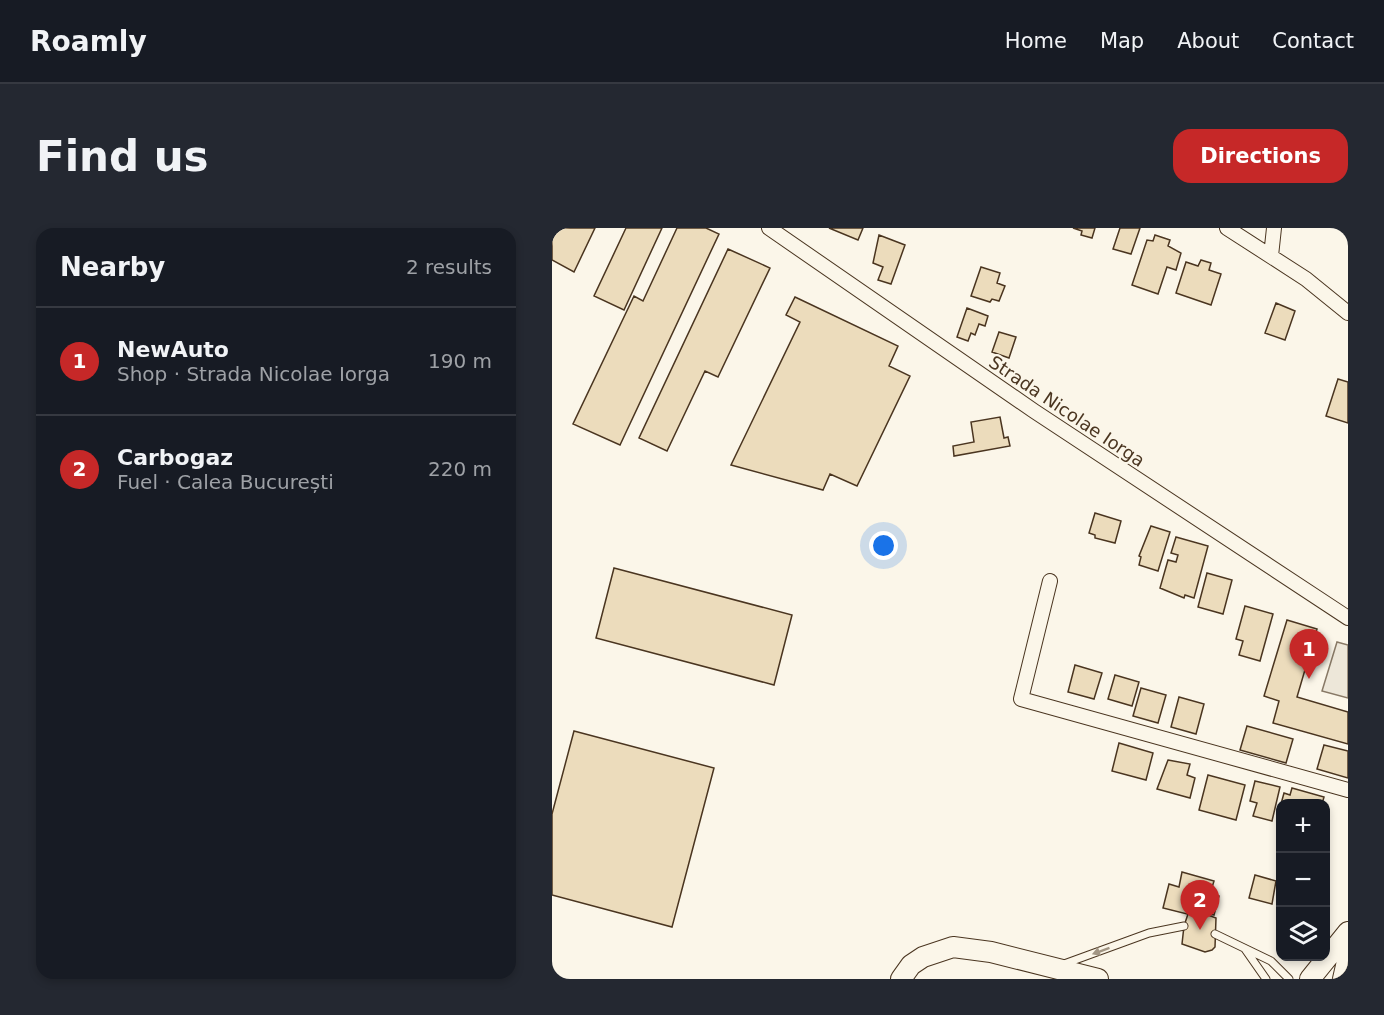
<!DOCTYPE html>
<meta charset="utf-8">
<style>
body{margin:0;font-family:"DejaVu Sans",sans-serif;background:#242831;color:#f1f3f6}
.controls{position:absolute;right:18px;bottom:18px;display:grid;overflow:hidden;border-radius:12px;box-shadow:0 3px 9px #0003}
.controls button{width:54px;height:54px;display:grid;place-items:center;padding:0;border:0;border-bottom:2px solid #363941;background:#171b24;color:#f1f3f6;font:30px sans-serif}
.you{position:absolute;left:332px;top:318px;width:21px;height:21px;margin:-15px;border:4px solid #fff;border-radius:50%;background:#1a73e8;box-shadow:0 0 0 9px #1a73e833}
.badge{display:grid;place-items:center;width:39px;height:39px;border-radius:50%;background:#c62828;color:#fff;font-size:20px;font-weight:700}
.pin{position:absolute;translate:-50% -50px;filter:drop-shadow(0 2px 3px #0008)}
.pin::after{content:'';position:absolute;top:32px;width:21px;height:18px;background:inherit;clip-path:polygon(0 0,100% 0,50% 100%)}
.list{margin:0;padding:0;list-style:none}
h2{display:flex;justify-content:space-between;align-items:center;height:78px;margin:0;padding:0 24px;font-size:26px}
h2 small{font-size:20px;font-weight:400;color:#9ea1a6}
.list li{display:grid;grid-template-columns:39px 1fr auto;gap:18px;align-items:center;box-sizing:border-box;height:108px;padding:0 24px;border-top:2px solid #363941}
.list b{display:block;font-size:22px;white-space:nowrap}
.list p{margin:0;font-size:20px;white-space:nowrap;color:#9ea1a6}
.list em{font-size:20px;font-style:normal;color:#9ea1a6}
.icon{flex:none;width:33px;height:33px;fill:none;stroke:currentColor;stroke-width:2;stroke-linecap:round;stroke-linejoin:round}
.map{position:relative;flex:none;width:796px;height:751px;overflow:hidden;border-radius:18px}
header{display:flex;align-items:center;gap:36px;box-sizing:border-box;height:84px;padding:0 30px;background:#171b24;border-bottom:2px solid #363941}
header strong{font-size:28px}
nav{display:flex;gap:33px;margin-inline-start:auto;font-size:21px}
.intro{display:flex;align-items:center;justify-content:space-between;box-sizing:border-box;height:144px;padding:0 36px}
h1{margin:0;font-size:42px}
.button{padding:15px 27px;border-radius:18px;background:#c62828;color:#fff;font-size:21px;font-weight:700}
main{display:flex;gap:36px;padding:0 36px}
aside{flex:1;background:#171b24;border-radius:18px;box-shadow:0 3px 9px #0003}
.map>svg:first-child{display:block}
.parking{fill:#ede7d9;stroke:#887966;stroke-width:1.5}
.building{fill:#ecdcbc;stroke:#4a3520;stroke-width:1.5}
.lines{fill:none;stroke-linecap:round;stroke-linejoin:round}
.lane-casing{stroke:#4a3520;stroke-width:9}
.street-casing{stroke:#4a3520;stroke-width:16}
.secondary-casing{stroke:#4a3520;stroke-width:22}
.lane{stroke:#fbf6e9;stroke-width:7}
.street{stroke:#fbf6e9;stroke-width:14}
.secondary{stroke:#fbf6e9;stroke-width:20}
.oneway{fill:#a29684}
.labels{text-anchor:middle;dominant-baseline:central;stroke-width:4.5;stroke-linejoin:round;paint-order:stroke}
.street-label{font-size:18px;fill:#4a3520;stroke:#fbf6e9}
</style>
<header>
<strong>Roamly</strong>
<nav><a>Home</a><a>Map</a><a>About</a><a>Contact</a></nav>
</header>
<div class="intro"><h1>Find us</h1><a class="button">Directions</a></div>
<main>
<aside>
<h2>Nearby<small>2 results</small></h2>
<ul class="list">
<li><span class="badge">1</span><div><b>NewAuto</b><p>Shop · Strada Nicolae Iorga</p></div><em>190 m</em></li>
<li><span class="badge">2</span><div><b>Carbogaz</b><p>Fuel · Calea București</p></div><em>220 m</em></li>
</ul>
</aside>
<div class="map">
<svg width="796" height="751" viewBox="0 0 796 751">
<rect width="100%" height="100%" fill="#fbf6e9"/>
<path class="parking" d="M 785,414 L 796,417 L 796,470 L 770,463 Z"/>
<path class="building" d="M 5,0 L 43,0 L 22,44 L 0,32 L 0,10 Z
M 74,0 L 110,0 L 72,82 L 42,68 Z
M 125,0 L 154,0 L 167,6 L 68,217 L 21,196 L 82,68 L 91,73 Z
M 277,0 L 311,0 L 306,12 Z
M 521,0 L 543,0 L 540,10 L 529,7 L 530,3 Z
M 568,0 L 588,0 L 579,26 L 561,21 Z
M 327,7 L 353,17 L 339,56 L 326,52 L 331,39 L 321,35 Z
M 603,7 L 618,12 L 616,18 L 629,25 L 624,42 L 615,39 L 606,66 L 580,57 L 595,12 L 601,13 Z
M 176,21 L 218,40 L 166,149 L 153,143 L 115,223 L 87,210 Z
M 649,32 L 659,35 L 657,42 L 669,46 L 659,77 L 624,65 L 634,34 L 646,38 Z
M 429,39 L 448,45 L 445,55 L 453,58 L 447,73 L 440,71 L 438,74 L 419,68 Z
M 243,69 L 346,118 L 337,138 L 358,148 L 305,258 L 278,246 L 271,262 L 179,237 L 248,94 L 234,87 Z
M 724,75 L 743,83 L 733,112 L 713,105 Z
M 415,80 L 436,88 L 433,98 L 427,96 L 423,107 L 419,105 L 416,113 L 405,109 Z
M 447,104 L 464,109 L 457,130 L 440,124 Z
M 786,151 L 796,154 L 796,195 L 774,188 Z
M 448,189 L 452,210 L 456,209 L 458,218 L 402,228 L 401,218 L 422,214 L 419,194 Z
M 543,285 L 569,293 L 563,315 L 543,310 L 543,307 L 537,305 Z
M 599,298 L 618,304 L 606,343 L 587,337 L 589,329 L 587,328 Z
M 624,309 L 656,318 L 642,370 L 633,367 L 632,370 L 608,360 L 616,332 L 624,334 L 626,327 L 619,325 Z
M 62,340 L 240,387 L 222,457 L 44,410 Z
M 655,345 L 680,352 L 671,386 L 646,379 Z
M 693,378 L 721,386 L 708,433 L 687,427 L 691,413 L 684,411 Z
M 735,392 L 765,401 L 745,469 L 796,484 L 796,516 L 721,495 L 727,473 L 712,468 Z
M 523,437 L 550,445 L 542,471 L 516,464 Z
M 563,447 L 587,454 L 580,478 L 556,471 Z
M 589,460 L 614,467 L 606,495 L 581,488 Z
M 627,469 L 652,476 L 644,506 L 619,499 Z
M 695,498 L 741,511 L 734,535 L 688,522 Z
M 22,503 L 162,540 L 120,699 L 0,667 L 0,586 Z
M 567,515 L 601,525 L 594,552 L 560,543 Z
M 772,517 L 796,523 L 796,550 L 765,541 Z
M 616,532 L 638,536 L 635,547 L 643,550 L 638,570 L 605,561 Z
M 656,547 L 693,557 L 684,592 L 647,582 Z
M 703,553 L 728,559 L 720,593 L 701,588 L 705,575 L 698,573 Z
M 740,560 L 772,569 L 770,576 L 729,576 L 732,565 L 738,567 Z
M 630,644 L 662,653 L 658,666 L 667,668 L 662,687 L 640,681 L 635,686 L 611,680 L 617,656 L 627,659 Z
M 703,647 L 724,653 L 720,676 L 697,670 Z
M 640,681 L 664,690 L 663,719 L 660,722 L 653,724 L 630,716 L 632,698 L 637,683 Z"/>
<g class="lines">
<defs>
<path id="lane" d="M 663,706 L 719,733 L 737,751
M 693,721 L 714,751
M 512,736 L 597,705 L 632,698"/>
<path id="street" d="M 217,0 L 482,183 L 796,390
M 675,0 L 754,51 L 796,85
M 719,28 L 722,0
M 498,353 L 469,471 L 796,562"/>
<path id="secondary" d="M 349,751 L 359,737 L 371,729 L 401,719 L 439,724 L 546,751
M 758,751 L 796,704
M 791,751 L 796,729"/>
</defs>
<use href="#lane" class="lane-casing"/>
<use href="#street" class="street-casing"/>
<use href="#secondary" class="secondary-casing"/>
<use href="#lane" class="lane"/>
<use href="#street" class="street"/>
<use href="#secondary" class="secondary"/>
</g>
<defs><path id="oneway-solid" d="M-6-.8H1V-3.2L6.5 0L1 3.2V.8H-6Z" transform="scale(1.5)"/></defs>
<use class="oneway" href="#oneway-solid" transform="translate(549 723) rotate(160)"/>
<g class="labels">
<g class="street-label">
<text transform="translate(515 183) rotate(34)">Strada Nicolae Iorga</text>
</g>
</g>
</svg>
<div class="controls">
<button>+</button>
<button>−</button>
<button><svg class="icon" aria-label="layers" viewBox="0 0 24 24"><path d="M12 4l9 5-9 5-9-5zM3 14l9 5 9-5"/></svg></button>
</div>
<div class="you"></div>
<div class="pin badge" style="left:757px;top:451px">1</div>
<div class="pin badge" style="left:648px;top:702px">2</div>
</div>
</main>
